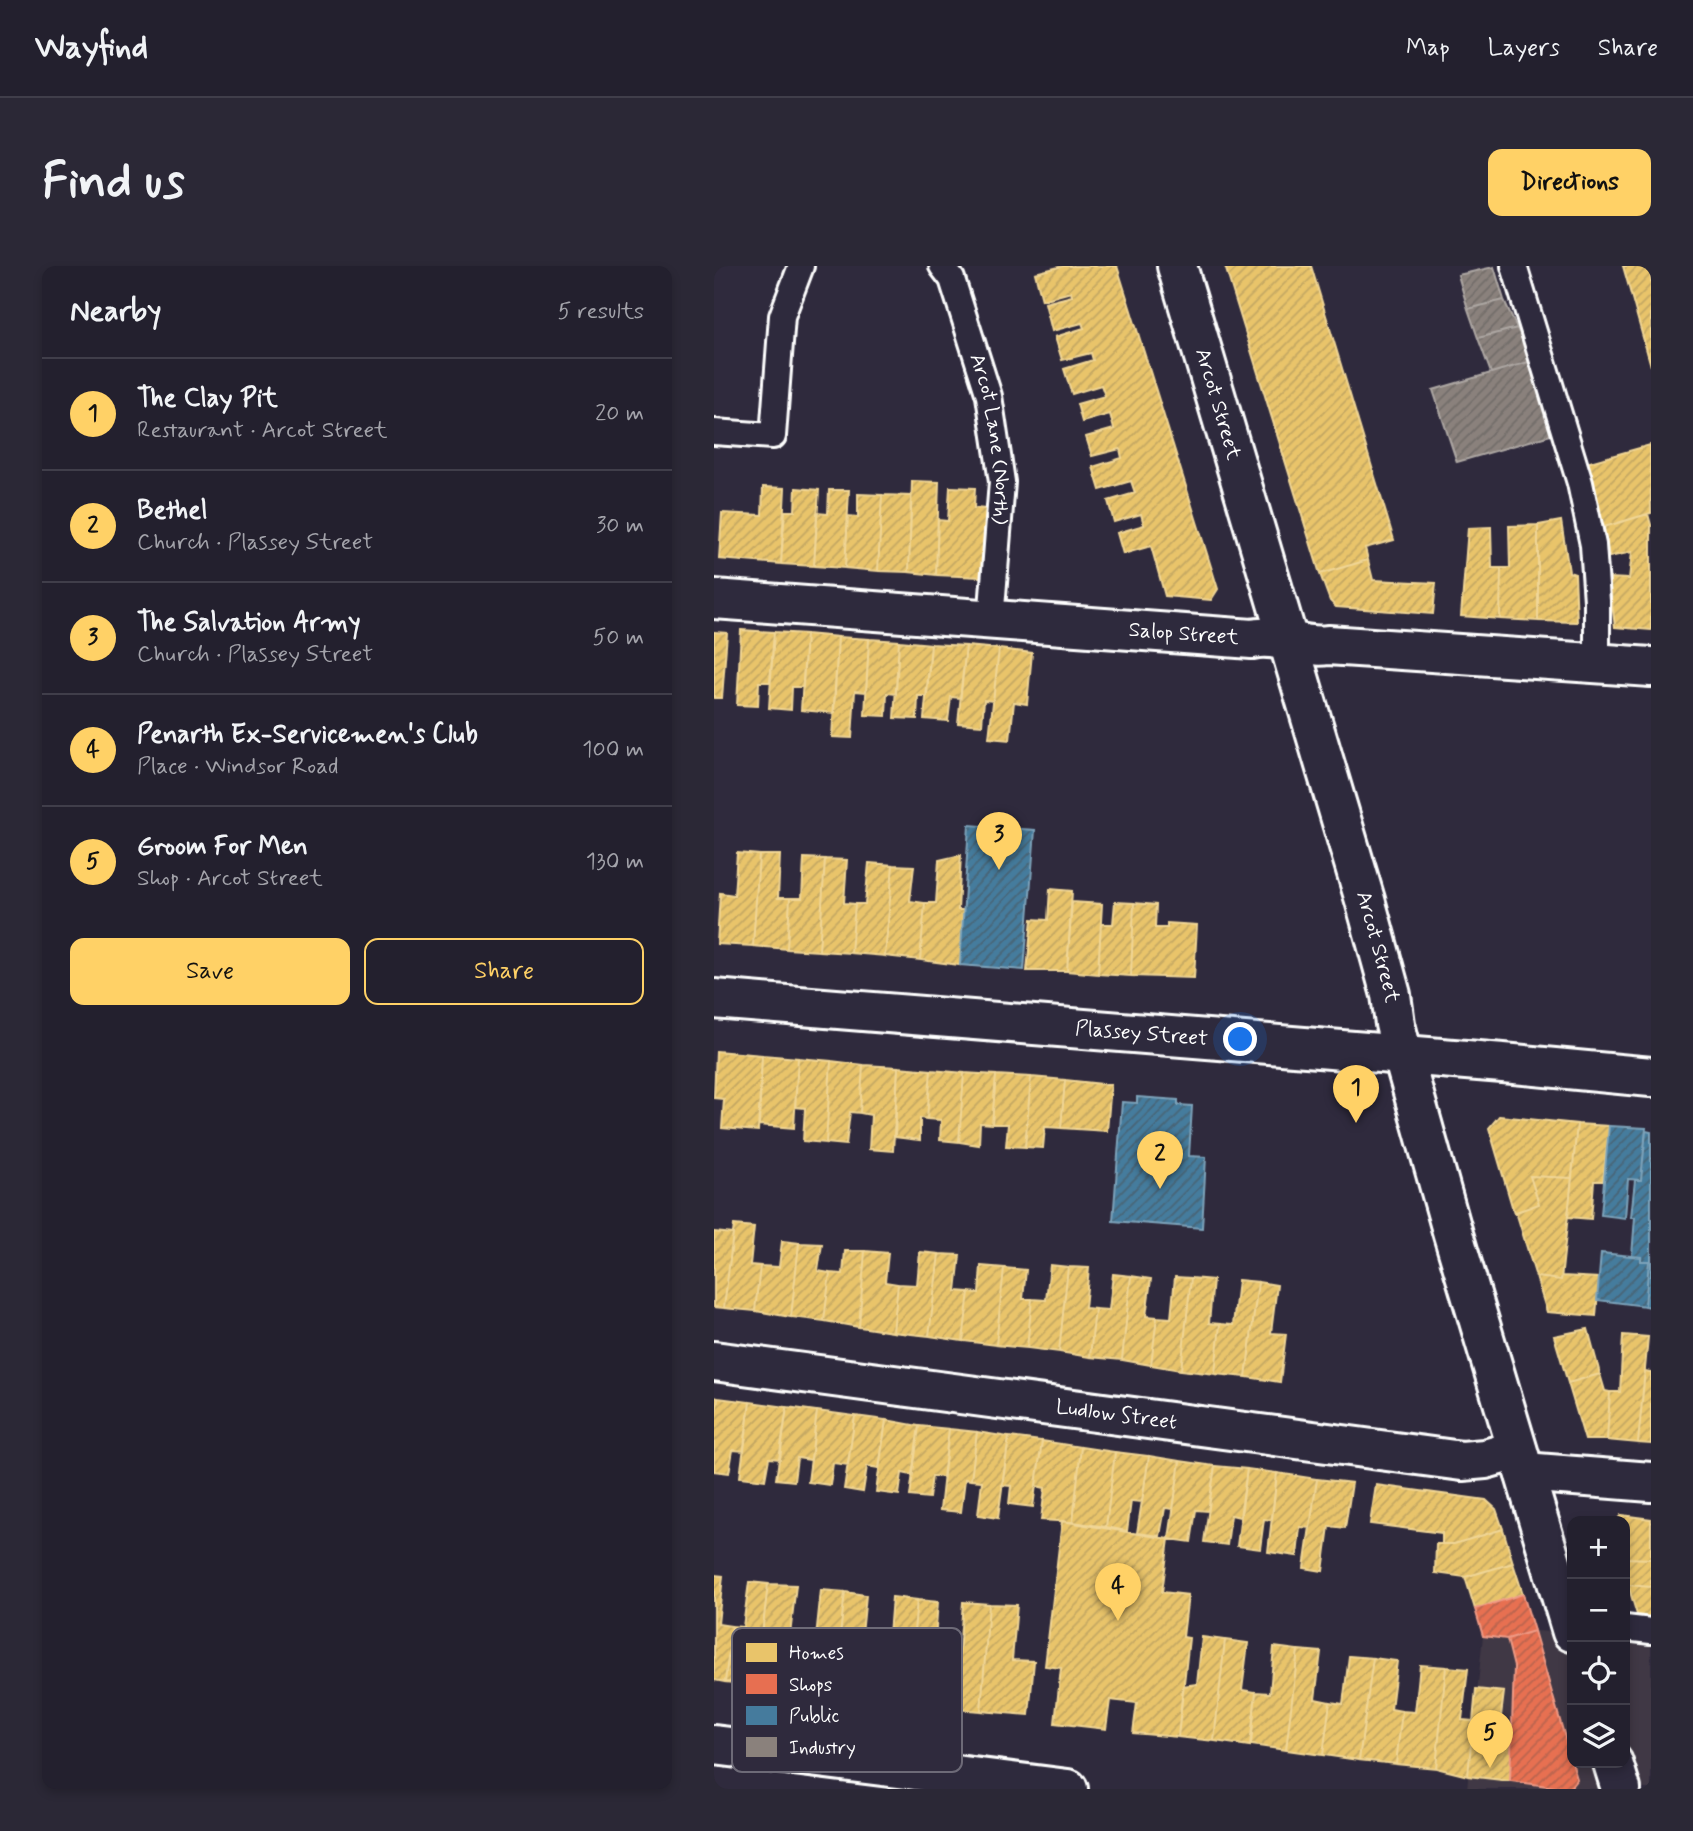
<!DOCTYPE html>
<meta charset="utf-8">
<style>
body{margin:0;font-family:Mynerve,sans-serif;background:#2b2836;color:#f1f3f6}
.controls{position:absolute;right:21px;bottom:21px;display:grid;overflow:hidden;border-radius:14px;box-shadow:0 4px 10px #0003}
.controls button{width:63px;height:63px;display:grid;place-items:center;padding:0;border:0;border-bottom:2px solid #403e4a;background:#23202e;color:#f1f3f6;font:35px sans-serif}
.you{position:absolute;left:527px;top:774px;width:24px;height:24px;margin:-18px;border:5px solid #fff;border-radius:50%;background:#1a73e8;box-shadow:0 0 0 10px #1a73e833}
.badge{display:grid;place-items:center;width:46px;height:46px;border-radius:50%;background:#ffd166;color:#111;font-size:23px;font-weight:700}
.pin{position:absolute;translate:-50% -58px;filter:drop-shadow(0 2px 4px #0008)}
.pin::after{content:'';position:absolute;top:37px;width:24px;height:21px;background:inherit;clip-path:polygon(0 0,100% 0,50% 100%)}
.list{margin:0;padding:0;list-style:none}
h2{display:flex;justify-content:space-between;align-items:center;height:91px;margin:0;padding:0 28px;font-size:30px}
h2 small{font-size:23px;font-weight:400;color:#a3a3aa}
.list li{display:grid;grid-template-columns:46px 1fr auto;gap:21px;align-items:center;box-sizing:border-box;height:112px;padding:0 28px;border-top:2px solid #403e4a}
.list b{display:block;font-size:26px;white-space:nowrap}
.list p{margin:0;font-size:23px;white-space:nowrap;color:#a3a3aa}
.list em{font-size:23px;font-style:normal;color:#a3a3aa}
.actions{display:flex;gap:14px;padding:21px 28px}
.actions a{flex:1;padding:16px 0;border:2px solid #ffd166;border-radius:14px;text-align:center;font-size:24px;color:#ffd166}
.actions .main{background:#ffd166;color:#111}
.icon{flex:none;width:38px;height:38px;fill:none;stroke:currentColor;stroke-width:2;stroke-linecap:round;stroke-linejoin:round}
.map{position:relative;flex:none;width:937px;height:1523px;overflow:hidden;border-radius:14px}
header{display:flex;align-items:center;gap:42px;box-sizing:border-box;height:98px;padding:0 35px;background:#23202e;border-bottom:2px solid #403e4a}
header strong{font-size:33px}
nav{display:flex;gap:38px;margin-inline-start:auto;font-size:24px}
.intro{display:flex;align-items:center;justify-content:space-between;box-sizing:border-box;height:168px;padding:0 42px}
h1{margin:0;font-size:49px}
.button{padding:18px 32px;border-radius:14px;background:#ffd166;color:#111;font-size:24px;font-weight:700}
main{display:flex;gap:42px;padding:0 42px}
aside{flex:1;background:#23202e;border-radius:14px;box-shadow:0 4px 10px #0003}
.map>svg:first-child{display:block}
.built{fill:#413945}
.homes{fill:url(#homes-hatch);stroke:#f0d697;stroke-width:2}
.shops{fill:url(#shops-hatch);stroke:#ee9a85;stroke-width:2}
.public{fill:url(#public-hatch);stroke:#7da3ba;stroke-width:2}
.industry{fill:url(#industry-hatch);stroke:#ada7a3;stroke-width:2}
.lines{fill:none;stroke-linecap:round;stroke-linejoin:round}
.service-casing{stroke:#fff;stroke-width:30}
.minor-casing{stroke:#fff;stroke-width:44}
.tertiary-casing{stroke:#fff;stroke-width:44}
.primary-casing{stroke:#fff;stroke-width:44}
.service{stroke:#2f2a3d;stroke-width:24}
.minor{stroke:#2f2a3d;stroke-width:38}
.tertiary{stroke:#2f2a3d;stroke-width:38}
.primary{stroke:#2f2a3d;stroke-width:38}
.labels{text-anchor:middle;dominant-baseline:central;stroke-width:7;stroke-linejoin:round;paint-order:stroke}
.street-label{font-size:21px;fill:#fff;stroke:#2f2a3d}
.key{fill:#2f2a3d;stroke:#6d6a77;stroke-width:2}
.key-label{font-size:19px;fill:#fff}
</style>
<header>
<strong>Wayfind</strong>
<nav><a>Map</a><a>Layers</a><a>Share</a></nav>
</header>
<div class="intro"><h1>Find us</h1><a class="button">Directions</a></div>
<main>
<aside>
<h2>Nearby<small>5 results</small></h2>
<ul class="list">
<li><span class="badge">1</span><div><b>The Clay Pit</b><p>Restaurant · Arcot Street</p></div><em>20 m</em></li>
<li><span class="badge">2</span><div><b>Bethel</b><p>Church · Plassey Street</p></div><em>30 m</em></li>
<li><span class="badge">3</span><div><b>The Salvation Army</b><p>Church · Plassey Street</p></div><em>50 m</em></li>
<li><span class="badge">4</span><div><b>Penarth Ex-Servicemen's Club</b><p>Place · Windsor Road</p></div><em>100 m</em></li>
<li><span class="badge">5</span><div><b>Groom For Men</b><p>Shop · Arcot Street</p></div><em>130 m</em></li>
</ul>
<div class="actions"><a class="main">Save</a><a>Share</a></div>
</aside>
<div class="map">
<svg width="937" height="1523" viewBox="0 0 937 1523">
<defs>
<pattern id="homes-hatch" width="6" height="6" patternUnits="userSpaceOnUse" patternTransform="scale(1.75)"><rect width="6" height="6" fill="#e9c46a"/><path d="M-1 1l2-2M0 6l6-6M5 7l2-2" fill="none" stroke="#c2a662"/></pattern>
<pattern id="shops-hatch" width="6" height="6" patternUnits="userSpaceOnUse" patternTransform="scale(1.75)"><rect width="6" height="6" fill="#e76f51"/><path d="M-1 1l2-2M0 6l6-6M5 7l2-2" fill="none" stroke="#b86450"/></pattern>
<pattern id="public-hatch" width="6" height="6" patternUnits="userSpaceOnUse" patternTransform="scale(1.75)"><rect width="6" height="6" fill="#457b9d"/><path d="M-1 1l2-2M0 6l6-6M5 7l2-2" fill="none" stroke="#486474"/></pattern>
<pattern id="industry-hatch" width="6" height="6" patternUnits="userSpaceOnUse" patternTransform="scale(1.75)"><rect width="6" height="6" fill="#8a817c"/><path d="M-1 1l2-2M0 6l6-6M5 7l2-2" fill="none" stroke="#716c69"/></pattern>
</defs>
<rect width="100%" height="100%" fill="#2f2a3d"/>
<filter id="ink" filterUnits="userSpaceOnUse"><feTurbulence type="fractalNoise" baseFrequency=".0143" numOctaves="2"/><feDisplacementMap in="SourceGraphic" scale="14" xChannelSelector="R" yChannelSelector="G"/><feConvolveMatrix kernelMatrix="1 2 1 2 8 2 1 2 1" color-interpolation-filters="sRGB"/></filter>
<g filter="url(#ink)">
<path class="built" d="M 820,1365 L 858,1367 L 858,1497 L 911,1497 L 911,1369 L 937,1370 L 937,1523 L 753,1523 L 769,1370 L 793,1373 Z"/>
<path class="homes" d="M 349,0 L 403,0 L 504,323 L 497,334 L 451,330 L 437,280 L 409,288 L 403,267 L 430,259 L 427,248 L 400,256 L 394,235 L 421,227 L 417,215 L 386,224 L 379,201 L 408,192 L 406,183 L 378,190 L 372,171 L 400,163 L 396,148 L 368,156 L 363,138 L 391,130 L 387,119 L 358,128 L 350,103 L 379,94 L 377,87 L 348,94 L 341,71 L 370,62 L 368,57 L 338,65 L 331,37 L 358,30 L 357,26 L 328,34 L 321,7 Z
M 511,0 L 597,0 L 680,274 L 651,282 L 654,294 L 606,308 Z
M 909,0 L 937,0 L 937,100 Z
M 936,179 L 937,247 L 890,261 L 869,198 Z
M 198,215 L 225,216 L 222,309 L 195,306 Z
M 49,221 L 71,222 L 67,298 L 5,293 L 8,247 L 48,249 Z
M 236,221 L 261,222 L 260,242 L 272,243 L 267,311 L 222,309 L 224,254 L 234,255 Z
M 82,222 L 105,224 L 100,300 L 67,298 L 71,245 L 81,245 Z
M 115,224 L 135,224 L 131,302 L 100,300 L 103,247 L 114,248 Z
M 144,228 L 168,229 L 164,305 L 131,302 L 134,250 L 144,251 Z
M 168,229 L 197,230 L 195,306 L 164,305 Z
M 934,248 L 937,259 L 937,364 L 901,361 L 895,312 L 915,313 L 918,286 L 895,291 L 890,261 Z
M 847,255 L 855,306 L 861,308 L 863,356 L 824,355 L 824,259 Z
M 824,259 L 824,355 L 786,353 L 787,302 L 796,302 L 795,260 Z
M 777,261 L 778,302 L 787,302 L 786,353 L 747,350 L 754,262 Z
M 654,294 L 659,314 L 722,317 L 719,348 L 622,341 L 616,335 L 606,308 Z
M 27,364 L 60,366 L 56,416 L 45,416 L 44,440 L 23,439 Z
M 0,366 L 13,367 L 8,432 L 0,432 Z
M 60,366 L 92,368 L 89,421 L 78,421 L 77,444 L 55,442 Z
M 92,368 L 124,371 L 120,447 L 87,444 Z
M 124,371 L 155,373 L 152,426 L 141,425 L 138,472 L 118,471 Z
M 155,373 L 185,375 L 182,428 L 173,427 L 172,450 L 151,449 Z
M 185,375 L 217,378 L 213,430 L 204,430 L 203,453 L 180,452 Z
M 217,378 L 252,380 L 246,432 L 237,431 L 234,455 L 210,453 Z
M 252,380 L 285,383 L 279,435 L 270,434 L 268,459 L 244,457 Z
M 285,383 L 318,387 L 313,438 L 300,436 L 296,474 L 275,472 Z
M 23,587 L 45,589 L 39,680 L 3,678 L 6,627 L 20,629 Z
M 45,589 L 66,589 L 64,632 L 76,632 L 73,683 L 39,680 Z
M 247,589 L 244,644 L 249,644 L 246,699 L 206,694 L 211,637 L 222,637 L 225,594 Z
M 90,592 L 111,593 L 105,685 L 73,683 L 76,632 L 88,632 Z
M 111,593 L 133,594 L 130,637 L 141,638 L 137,687 L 105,685 Z
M 155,597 L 179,599 L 171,690 L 137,687 L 141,638 L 151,638 Z
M 179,599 L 200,600 L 196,635 L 211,637 L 206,694 L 171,690 Z
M 336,623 L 358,625 L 353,705 L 313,705 L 318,653 L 334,654 Z
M 358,636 L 388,638 L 384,708 L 353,705 Z
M 401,636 L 420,637 L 417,710 L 384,708 L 387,658 L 399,658 Z
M 420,637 L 442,639 L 441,662 L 453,662 L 453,657 L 483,659 L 480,712 L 417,710 Z
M 2,785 L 48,789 L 44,865 L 8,862 L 10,833 L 0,832 Z
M 48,789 L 84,792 L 80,862 L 45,859 Z
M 84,792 L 117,795 L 112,877 L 89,875 L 91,842 L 81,841 Z
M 117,795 L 149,799 L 146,847 L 136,846 L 132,879 L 112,877 Z
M 149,799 L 184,801 L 179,885 L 155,883 L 157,849 L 146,847 Z
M 184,801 L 217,804 L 213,853 L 206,852 L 206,874 L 181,871 Z
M 217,804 L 250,807 L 245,876 L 226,874 L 227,854 L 213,853 Z
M 250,807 L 282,809 L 278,858 L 266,857 L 265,879 L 245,876 Z
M 282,809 L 317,811 L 311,881 L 292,880 L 294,858 L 278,858 Z
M 317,811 L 351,814 L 347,862 L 331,861 L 329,882 L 311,881 Z
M 351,814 L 397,819 L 393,865 L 347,862 Z
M 785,850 L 863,858 L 858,912 L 816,910 L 825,938 L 800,947 L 775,862 Z
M 863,858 L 895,860 L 889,915 L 880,915 L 877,953 L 854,951 Z
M 816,910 L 858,912 L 847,1014 L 822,1011 L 802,946 L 825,938 Z
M 20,959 L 40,961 L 36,999 L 46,1000 L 41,1045 L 10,1042 Z
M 0,966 L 19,968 L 10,1042 L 0,1041 Z
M 68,975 L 85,977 L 77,1051 L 41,1045 L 46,1000 L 65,1001 Z
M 85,977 L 108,978 L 104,1005 L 116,1007 L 110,1055 L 77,1051 Z
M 131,985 L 151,985 L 145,1061 L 110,1055 L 116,1007 L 129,1008 Z
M 151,985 L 174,987 L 171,1016 L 184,1018 L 179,1066 L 145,1061 Z
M 206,986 L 225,988 L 215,1070 L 179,1066 L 184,1018 L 203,1019 Z
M 225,988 L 246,989 L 242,1025 L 255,1026 L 249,1075 L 215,1070 Z
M 336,999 L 354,1001 L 345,1086 L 313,1082 L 318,1033 L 332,1034 Z
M 267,1000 L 290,1002 L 282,1079 L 249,1075 L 255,1026 L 265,1027 Z
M 354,1001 L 375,1002 L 371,1042 L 381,1043 L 376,1091 L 345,1086 Z
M 290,1002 L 312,1004 L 309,1033 L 318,1033 L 313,1082 L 282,1079 Z
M 399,1008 L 417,1010 L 408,1094 L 376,1091 L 381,1043 L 395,1044 Z
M 417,1010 L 437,1013 L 432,1050 L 443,1051 L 437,1099 L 408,1094 Z
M 848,1010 L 885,1012 L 882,1050 L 833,1046 L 822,1011 L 847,1014 Z
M 461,1011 L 477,1012 L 467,1104 L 437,1099 L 443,1051 L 457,1052 Z
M 477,1012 L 499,1014 L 495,1057 L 506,1058 L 501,1108 L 467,1104 Z
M 524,1014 L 544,1016 L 532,1111 L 501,1108 L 506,1058 L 519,1059 Z
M 544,1016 L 563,1019 L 557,1067 L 572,1068 L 566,1116 L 532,1111 Z
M 874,1063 L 886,1108 L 854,1117 L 840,1070 Z
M 909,1069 L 934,1071 L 924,1177 L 893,1174 L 896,1126 L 906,1126 Z
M 931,1105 L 937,1106 L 937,1178 L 924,1177 Z
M 886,1108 L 891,1125 L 896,1126 L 893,1174 L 871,1174 L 854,1117 Z
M 0,1131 L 4,1132 L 0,1163 Z
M 4,1132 L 36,1136 L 30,1185 L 19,1184 L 15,1207 L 0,1205 L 0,1163 Z
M 36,1136 L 73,1141 L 66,1193 L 55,1192 L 51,1214 L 26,1211 Z
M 73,1141 L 103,1145 L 97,1194 L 83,1192 L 80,1215 L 62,1213 Z
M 103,1145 L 141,1150 L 134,1199 L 119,1197 L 116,1219 L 94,1216 Z
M 141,1150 L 172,1154 L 165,1202 L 153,1200 L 149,1226 L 130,1223 Z
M 172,1154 L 205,1160 L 198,1209 L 188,1207 L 185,1229 L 162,1226 Z
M 205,1160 L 235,1163 L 229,1211 L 218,1210 L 215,1232 L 196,1230 Z
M 235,1163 L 263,1166 L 257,1214 L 251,1213 L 247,1246 L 226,1244 Z
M 263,1166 L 295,1171 L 284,1252 L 264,1249 L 268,1215 L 257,1214 Z
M 295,1171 L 328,1175 L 319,1241 L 295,1238 L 297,1220 L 288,1219 Z
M 328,1175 L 367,1181 L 359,1256 L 327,1254 L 331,1222 L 322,1220 Z
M 367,1181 L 401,1186 L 392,1261 L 359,1256 Z
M 401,1186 L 435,1190 L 428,1236 L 417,1235 L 413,1265 L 392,1261 Z
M 435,1190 L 466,1195 L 459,1243 L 451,1242 L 446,1270 L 423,1267 Z
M 466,1195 L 501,1200 L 494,1245 L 482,1244 L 477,1276 L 455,1273 Z
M 501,1200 L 533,1203 L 526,1251 L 517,1249 L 513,1279 L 490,1276 Z
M 533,1203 L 563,1207 L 558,1254 L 550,1253 L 546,1283 L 523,1280 Z
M 563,1207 L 603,1213 L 596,1262 L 586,1261 L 583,1290 L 554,1286 Z
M 603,1213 L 638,1217 L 631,1262 L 615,1260 L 609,1305 L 590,1302 Z
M 662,1219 L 772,1234 L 782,1243 L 789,1263 L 740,1278 L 728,1278 L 728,1267 L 656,1258 Z
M 907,1249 L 937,1253 L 937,1293 L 911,1292 L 911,1255 L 902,1255 Z
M 348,1255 L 455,1273 L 448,1326 L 474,1329 L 469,1371 L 475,1372 L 464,1471 L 419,1467 L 423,1437 L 396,1434 L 392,1463 L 341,1457 L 347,1402 L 331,1400 Z
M 789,1263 L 799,1297 L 751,1311 L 721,1307 L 722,1278 L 740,1278 Z
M 911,1292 L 937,1293 L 937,1321 L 914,1319 L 911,1309 Z
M 799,1297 L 809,1328 L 761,1343 L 751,1311 Z
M 0,1309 L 9,1310 L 4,1358 L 18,1360 L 11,1416 L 0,1414 Z
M 35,1316 L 54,1318 L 42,1419 L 11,1416 L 18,1360 L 29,1361 Z
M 54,1318 L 82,1319 L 76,1369 L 86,1369 L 79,1425 L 42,1419 Z
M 914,1319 L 937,1321 L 937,1353 L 924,1352 Z
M 107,1324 L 131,1326 L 119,1431 L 79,1425 L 86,1369 L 102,1371 Z
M 131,1326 L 152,1329 L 147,1378 L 160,1379 L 153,1436 L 119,1431 Z
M 178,1331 L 203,1334 L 193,1439 L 153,1436 L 160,1379 L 174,1381 Z
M 203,1334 L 224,1336 L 220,1385 L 231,1386 L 227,1442 L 193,1439 Z
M 249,1336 L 275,1338 L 267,1445 L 227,1442 L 231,1386 L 245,1387 Z
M 275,1338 L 303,1339 L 298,1394 L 320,1395 L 315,1449 L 267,1445 Z
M 488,1371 L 511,1374 L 500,1475 L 464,1471 L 469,1420 L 483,1418 Z
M 511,1374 L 534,1377 L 528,1424 L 542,1426 L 536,1480 L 500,1475 Z
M 560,1381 L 584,1384 L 572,1484 L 537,1479 L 542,1426 L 556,1427 Z
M 584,1384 L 607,1386 L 601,1433 L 616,1436 L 609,1489 L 572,1484 Z
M 635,1390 L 659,1392 L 645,1494 L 609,1489 L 616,1436 L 629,1438 Z
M 659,1392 L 683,1395 L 677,1443 L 688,1445 L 682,1498 L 645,1494 Z
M 706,1399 L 732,1401 L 722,1502 L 682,1498 L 688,1445 L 701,1446 Z
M 732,1401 L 754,1403 L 748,1454 L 759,1455 L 754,1510 L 722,1502 Z
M 762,1423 L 790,1426 L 786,1458 L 800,1460 L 796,1515 L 754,1510 Z"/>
<path class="shops" d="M 809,1328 L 820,1365 L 793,1373 L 769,1370 L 761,1343 Z
M 820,1365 L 863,1513 L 855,1523 L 796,1515 L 800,1401 L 793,1373 Z"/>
<path class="public" d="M 255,559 L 321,564 L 310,704 L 246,699 Z
M 423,831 L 464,834 L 464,839 L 478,840 L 475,890 L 492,891 L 488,962 L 399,955 L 408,836 L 423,837 Z
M 895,860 L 932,862 L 927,914 L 914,913 L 911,952 L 887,949 Z
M 932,865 L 937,866 L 937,1041 L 931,1040 L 935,995 L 927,995 L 927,991 L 918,990 L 921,951 L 917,951 L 921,914 L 927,914 Z
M 887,987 L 927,991 L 927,995 L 935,995 L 931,1040 L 883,1034 Z"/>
<path class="industry" d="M 780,1 L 790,34 L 754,43 L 744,9 Z
M 790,34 L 803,62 L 764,72 L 754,43 Z
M 803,62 L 818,95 L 777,107 L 764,72 Z
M 818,95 L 840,168 L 743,196 L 719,124 Z"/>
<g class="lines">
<defs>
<g id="service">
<path id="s1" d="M 228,0 L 238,13 L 275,130 L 288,216 L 277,355"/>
<path d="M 800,0 L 866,217 L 879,279 L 883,335 L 883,397"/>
<path d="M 0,166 L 59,170 L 68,50 L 87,0"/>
<path d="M 911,1362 L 937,1365"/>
</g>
<g id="minor">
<path id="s2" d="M 0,333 L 538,373 C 563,367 588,383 614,379 L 937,401"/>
<path d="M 689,790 L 739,968 L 858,1366"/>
<path id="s3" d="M 0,1095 L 748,1195 L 771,1193 L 803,1184"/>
<path d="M 810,1206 L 937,1216"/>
<path d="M 899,1497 L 907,1523"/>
</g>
<g id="tertiary">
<path id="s4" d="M 463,0 L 651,634 L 677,729 L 681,758 L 689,790"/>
<path id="s5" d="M 0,733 L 789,797 L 937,811"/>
</g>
<path id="primary" d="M 0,1479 L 354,1523"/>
</defs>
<use href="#service" class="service-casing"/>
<use href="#minor" class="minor-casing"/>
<use href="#tertiary" class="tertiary-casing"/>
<use href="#primary" class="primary-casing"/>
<use href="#service" class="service"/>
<use href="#minor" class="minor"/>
<use href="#tertiary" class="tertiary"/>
<use href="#primary" class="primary"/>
</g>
</g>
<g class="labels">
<g class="street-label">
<text stroke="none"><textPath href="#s4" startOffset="144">Arcot Street</textPath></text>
<text stroke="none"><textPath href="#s1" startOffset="182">Arcot Lane (North)</textPath></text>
<text stroke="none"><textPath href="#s2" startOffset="471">Salop Street</textPath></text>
<text stroke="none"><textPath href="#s4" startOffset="710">Arcot Street</textPath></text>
<text stroke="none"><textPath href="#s5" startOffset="429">Plassey Street</textPath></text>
<text stroke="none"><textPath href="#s3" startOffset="406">Ludlow Street</textPath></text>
</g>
</g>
<rect x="18" y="1362" width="230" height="144" rx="10" class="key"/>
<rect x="32" y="1377" width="31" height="19" fill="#e9c46a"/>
<rect x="32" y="1408" width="31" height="20" fill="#e76f51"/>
<rect x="32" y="1440" width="31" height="19" fill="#457b9d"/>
<rect x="32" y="1471" width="31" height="20" fill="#8a817c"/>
<g class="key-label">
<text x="75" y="1393">Homes</text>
<text x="75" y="1425">Shops</text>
<text x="75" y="1456">Public</text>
<text x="75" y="1488">Industry</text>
</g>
</svg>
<div class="controls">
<button>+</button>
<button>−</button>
<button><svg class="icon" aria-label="locate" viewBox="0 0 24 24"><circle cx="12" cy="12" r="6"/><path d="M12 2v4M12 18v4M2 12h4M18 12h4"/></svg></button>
<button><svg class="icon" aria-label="layers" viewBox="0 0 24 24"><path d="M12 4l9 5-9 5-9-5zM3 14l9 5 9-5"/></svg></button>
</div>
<div class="you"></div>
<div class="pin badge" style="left:642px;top:857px">1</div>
<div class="pin badge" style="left:446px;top:923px">2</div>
<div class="pin badge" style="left:285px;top:604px">3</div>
<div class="pin badge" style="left:404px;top:1355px">4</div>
<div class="pin badge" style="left:776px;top:1502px">5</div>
</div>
</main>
